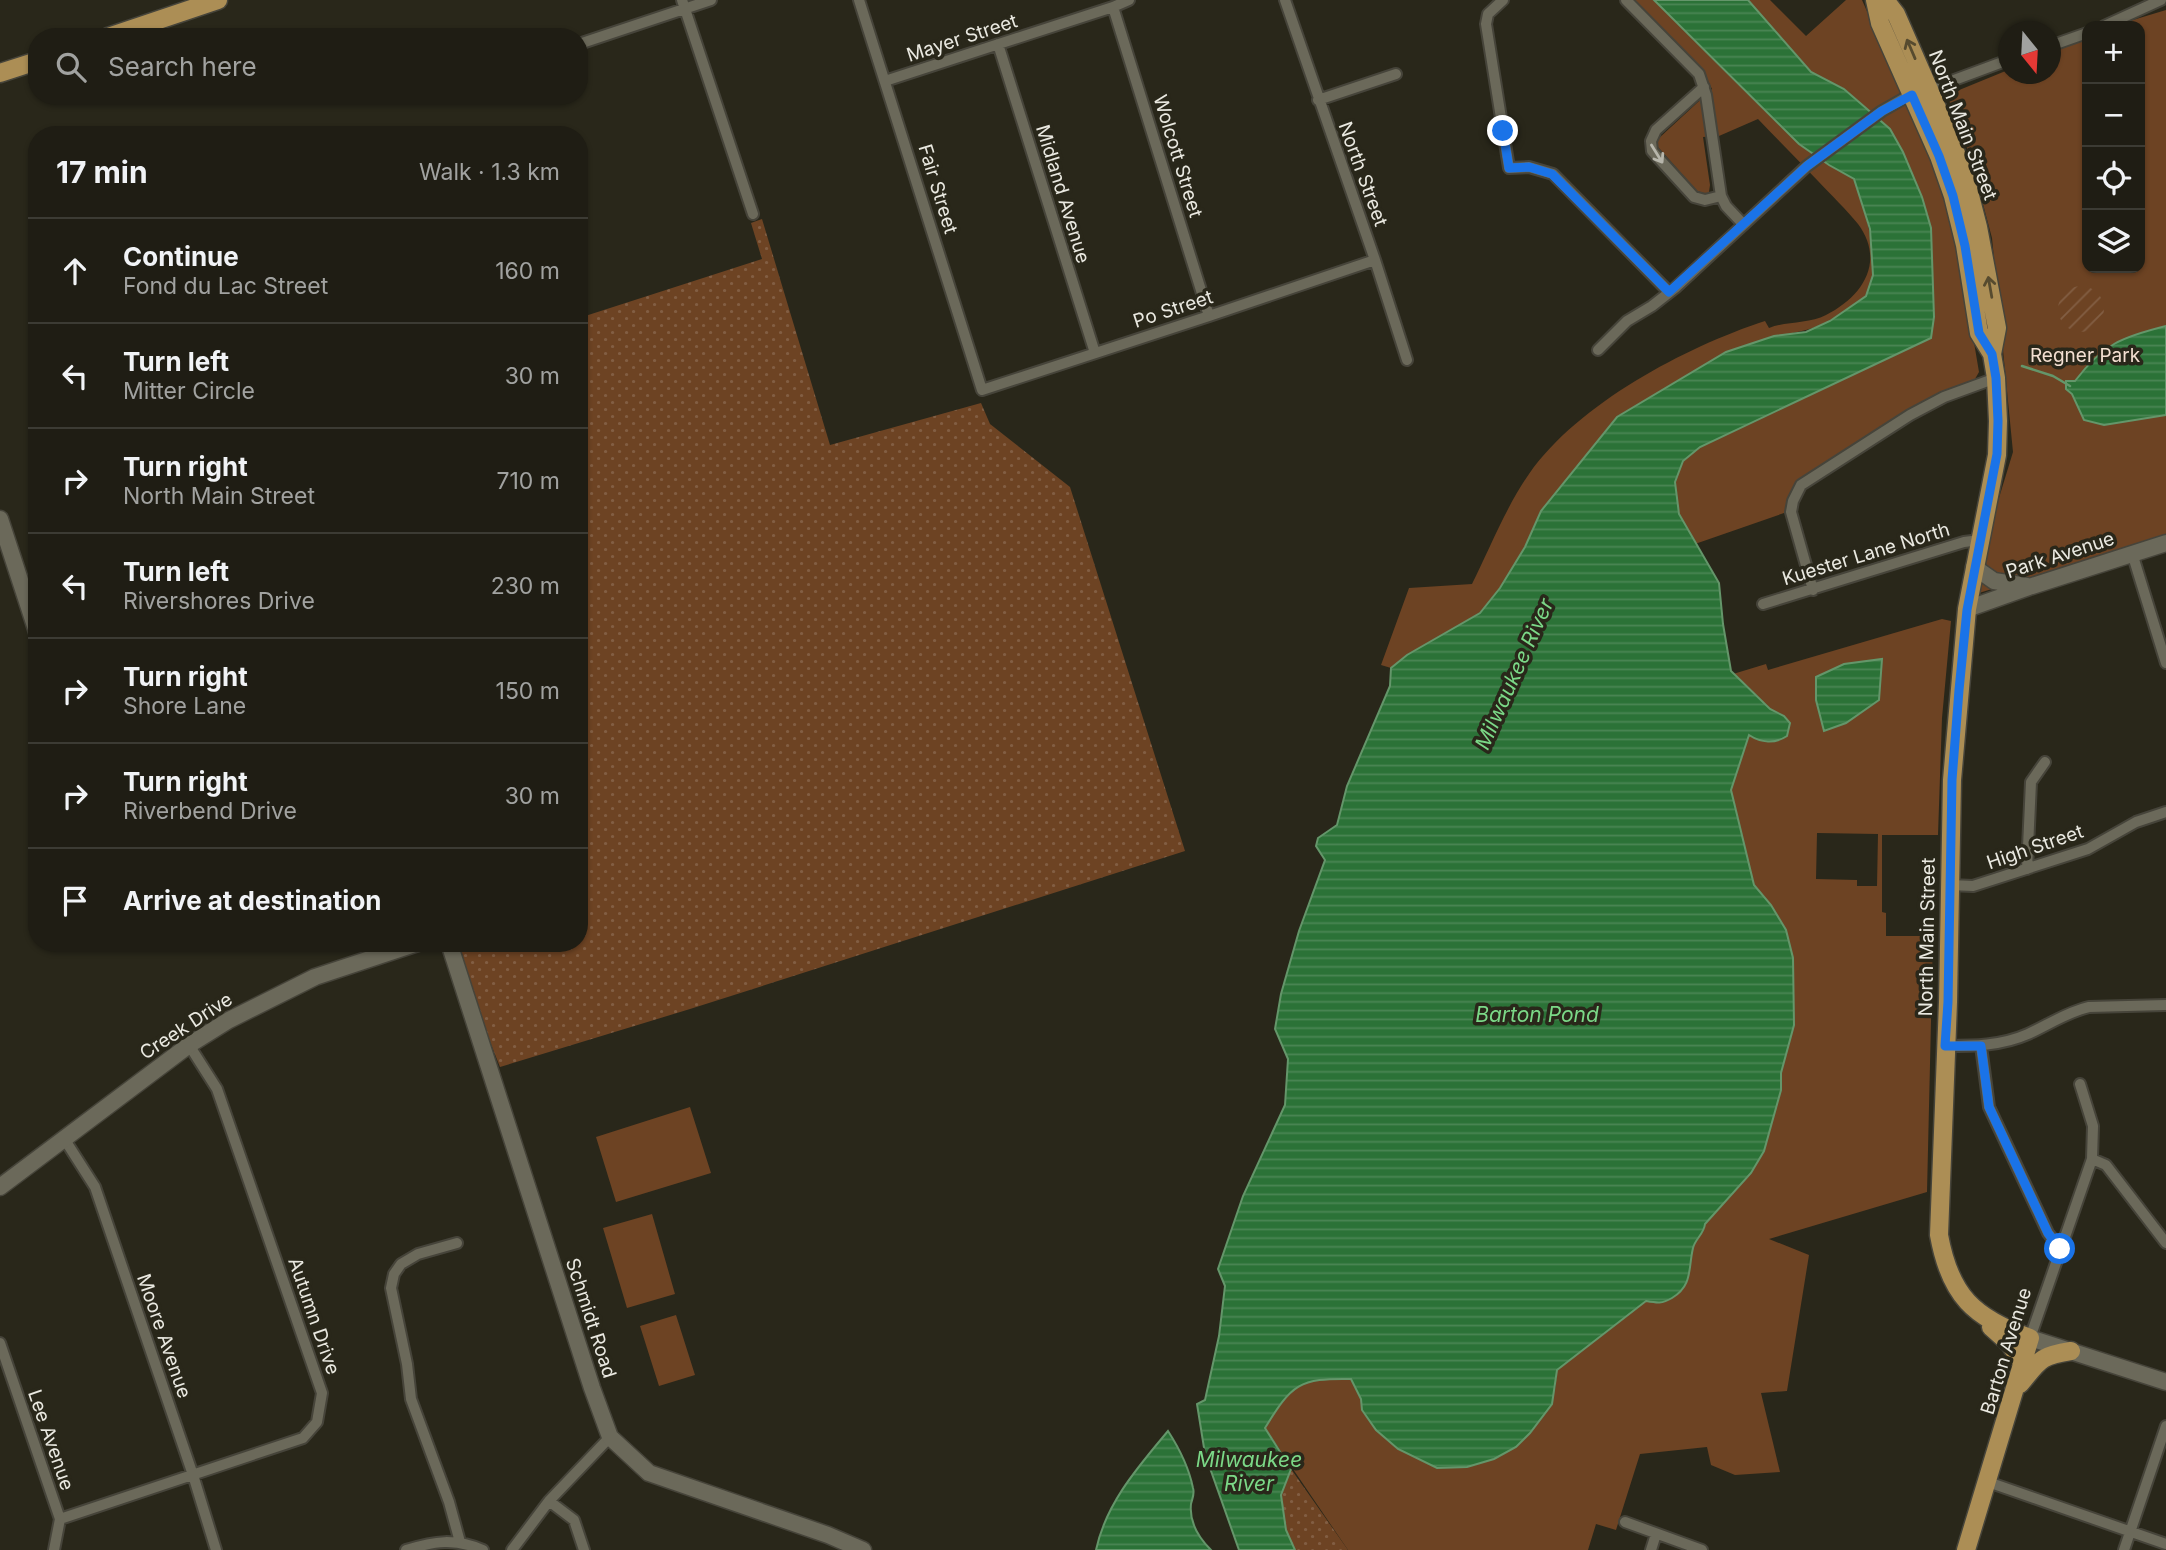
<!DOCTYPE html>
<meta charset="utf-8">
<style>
body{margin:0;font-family:Inter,sans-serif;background:#2c2a22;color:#f1f3f6}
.controls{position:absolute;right:21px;top:21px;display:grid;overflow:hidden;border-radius:14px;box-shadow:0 2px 5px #0004}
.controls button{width:63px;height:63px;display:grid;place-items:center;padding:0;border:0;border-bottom:2px solid #3c3b34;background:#1f1d14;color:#f1f3f6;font:35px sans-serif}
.compass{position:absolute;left:1998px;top:21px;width:63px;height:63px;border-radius:50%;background:#1f1d14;box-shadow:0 2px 5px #0004;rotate:162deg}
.stop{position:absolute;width:21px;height:21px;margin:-16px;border:5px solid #1a73e8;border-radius:50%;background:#fff}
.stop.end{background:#1a73e8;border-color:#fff;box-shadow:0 2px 7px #0008}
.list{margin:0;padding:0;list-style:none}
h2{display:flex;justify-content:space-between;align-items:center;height:91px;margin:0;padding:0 28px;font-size:30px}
h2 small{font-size:23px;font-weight:400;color:#a1a2a0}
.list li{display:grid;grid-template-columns:46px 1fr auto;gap:21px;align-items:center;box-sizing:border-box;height:105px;padding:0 28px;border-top:2px solid #3c3b34}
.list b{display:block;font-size:26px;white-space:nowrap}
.list p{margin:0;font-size:23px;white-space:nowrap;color:#a1a2a0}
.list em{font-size:23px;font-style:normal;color:#a1a2a0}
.icon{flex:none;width:38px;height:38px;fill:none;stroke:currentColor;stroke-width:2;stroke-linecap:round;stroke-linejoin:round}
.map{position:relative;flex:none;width:2166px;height:1550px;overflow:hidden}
.search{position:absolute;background:#1f1d14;box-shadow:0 2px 5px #0004;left:28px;top:28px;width:560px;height:77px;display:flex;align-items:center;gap:18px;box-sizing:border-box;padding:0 24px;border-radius:28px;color:#a1a2a0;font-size:26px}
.panel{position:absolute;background:#1f1d14;box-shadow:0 2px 5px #0004;left:28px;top:126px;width:560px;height:826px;border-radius:28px}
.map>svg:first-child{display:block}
.grass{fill:url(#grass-dots)}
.park{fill:#6d4323;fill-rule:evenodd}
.garden{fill:url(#garden-furrows)}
.water{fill:url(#water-rules);stroke:#64966a;stroke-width:2}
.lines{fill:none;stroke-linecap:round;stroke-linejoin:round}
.stream{stroke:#64966a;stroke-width:2.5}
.street-casing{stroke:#46443a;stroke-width:14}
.secondary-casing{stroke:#46443a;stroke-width:19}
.primary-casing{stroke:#46443a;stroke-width:21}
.street{stroke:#6b695a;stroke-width:10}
.secondary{stroke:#6b695a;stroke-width:16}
.primary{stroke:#ac8e55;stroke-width:18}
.oneway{stroke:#574b2f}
.oneway2{stroke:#b7b6ab}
.route{stroke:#1a73e8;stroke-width:9}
.labels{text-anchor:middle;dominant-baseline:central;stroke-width:7;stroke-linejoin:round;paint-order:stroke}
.street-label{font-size:19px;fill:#eae9e1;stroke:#29271a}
.park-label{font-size:19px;fill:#f3dfd1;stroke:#29271a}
.water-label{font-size:21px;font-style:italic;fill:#7bd887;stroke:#29271a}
</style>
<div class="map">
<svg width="2166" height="1550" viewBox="0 0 2166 1550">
<defs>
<pattern id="grass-dots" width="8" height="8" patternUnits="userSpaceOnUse" patternTransform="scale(1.75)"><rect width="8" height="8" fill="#6d4323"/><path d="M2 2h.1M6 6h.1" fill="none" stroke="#825e43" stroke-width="1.8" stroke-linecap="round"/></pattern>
<pattern id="garden-furrows" width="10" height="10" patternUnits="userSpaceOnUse" patternTransform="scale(1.75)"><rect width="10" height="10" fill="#6d4323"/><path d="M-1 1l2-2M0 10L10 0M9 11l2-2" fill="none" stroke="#825e43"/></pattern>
<pattern id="water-rules" width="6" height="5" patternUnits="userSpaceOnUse" patternTransform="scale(1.75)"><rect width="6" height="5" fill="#2b7237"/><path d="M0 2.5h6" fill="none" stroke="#4a8654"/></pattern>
</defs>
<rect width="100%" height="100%" fill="#29271a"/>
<path class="grass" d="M 762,219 L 830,445 L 981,403 L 990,424 L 1070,487 L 1185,851 L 690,1009 L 500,1067 L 479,1014 L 459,943 L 579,943 L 579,318 L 762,259 L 751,223 Z
M 1291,1469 L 1348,1550 L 1295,1550 L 1286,1530 L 1281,1495 Z"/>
<path class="park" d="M 1634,0 L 1654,0 L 1799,144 L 1829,165 L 1854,179 C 1865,207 1883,268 1866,295 C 1863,300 1854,304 1849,308 C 1821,328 1808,331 1774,336 L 1541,511 L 1525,547 L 1500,588 L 1480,613 L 1407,655 L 1391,668 L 1381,665 L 1409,588 L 1472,584 C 1489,550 1507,505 1529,474 C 1578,404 1685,347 1765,321 L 1769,328 C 1787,321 1809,324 1826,315 C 1862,297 1886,262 1858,224 C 1846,209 1831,195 1818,181 C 1798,160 1778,140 1758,119 L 1719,136 L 1703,137 L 1710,185 L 1709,192 L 1707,194 L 1697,191 L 1658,147 L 1658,139 L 1712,89 L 1704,73 Z
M 1748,0 L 1770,0 L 1806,36 L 1846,0 L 1862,0 L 1930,155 L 1945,198 L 1957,242 L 1979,372 L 1975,379 L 1926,403 L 1888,425 L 1788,501 L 1784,513 L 1695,544 C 1679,522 1666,486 1683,461 C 1687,456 1695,451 1700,447 L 1931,338 L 1931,227 L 1922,197 L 1903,152 L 1890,129 L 1845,89 L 1811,72 Z
M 2166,10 L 2166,536 L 1969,596 L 2013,452 L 1992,238 L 1971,159 L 1947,95 L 2008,70 L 2008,74 L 2050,74 L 2051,52 L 2087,37 L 2087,268 L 2140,268 L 2140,26 L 2113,26 Z
M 1942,619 L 1951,621 L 1942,718 L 1938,835 L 1882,835 L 1882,912 L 1886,913 L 1886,936 L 1933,936 L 1927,1192 L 1769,1239 L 1809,1255 L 1787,1391 L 1761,1393 L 1780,1472 L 1735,1475 L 1711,1465 L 1707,1447 L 1640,1454 L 1616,1530 L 1596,1524 L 1588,1550 L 1348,1550 L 1265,1428 C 1273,1416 1288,1390 1301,1384 C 1316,1376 1335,1379 1351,1379 L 1361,1399 L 1362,1410 L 1398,1449 L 1415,1456 L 1555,1390 L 1557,1370 L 1646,1301 C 1657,1303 1662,1303 1672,1297 C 1693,1285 1688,1269 1693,1248 C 1695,1239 1704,1234 1705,1224 L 1764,1151 L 1781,1090 L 1781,1073 L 1794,1025 L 1793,958 L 1786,930 L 1771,905 L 1754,885 L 1731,790 L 1749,735 L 1784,716 L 1770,709 L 1733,674 L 1766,664 L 1768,670 ZM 1817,833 L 1878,834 L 1877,886 L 1857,886 L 1857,880 L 1816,879 Z
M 690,1107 L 711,1173 L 616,1202 L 596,1137 Z
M 652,1214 L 675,1294 L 627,1308 L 603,1228 Z
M 676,1315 L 695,1375 L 659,1386 L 640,1326 Z"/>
<path class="garden" d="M2058 309a23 23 0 1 1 46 0a23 23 0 1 1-46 0Z"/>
<path class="water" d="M 1654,0 L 1748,0 L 1811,72 L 1844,89 L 1890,129 L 1903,152 L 1922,197 L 1931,228 L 1934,317 L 1931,338 L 1700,447 L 1683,461 L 1675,482 L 1679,514 L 1719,583 L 1723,624 L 1731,671 L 1770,709 L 1784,716 L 1790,723 L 1787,736 C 1775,744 1761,743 1749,735 L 1731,790 L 1754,885 L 1771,905 L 1786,930 L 1793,958 L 1794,1025 L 1781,1073 L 1781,1090 L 1764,1151 L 1751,1173 L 1705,1224 C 1704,1234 1695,1239 1693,1248 C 1688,1269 1693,1285 1672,1298 C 1662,1304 1657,1303 1646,1301 L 1557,1370 L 1552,1404 L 1530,1433 L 1516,1447 L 1494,1459 L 1467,1467 L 1437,1468 L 1398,1449 L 1376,1430 L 1362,1410 L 1361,1399 L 1351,1379 C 1299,1378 1292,1384 1265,1428 L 1291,1469 L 1281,1495 L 1286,1530 L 1295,1550 L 1239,1550 L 1205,1454 L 1197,1404 L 1205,1400 L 1219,1336 L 1225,1286 L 1218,1269 L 1243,1196 L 1285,1105 L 1288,1059 L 1275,1029 L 1281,994 L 1299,931 L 1325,860 L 1316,846 L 1318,838 L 1337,825 L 1347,786 L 1390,686 L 1391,668 L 1407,655 L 1480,613 L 1500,588 L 1525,547 L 1541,511 L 1617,417 L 1726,352 L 1774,336 L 1806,332 L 1830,321 L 1866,296 L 1873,275 L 1870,229 L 1854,179 L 1829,165 L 1799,144 Z
M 2166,326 L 2166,415 L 2104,425 L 2084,420 L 2072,394 L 2066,389 L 2066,381 L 2075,381 C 2103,344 2122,337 2166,326 Z
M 1882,659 L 1879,700 L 1846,723 L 1824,731 L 1816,700 L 1816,677 L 1844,664 Z
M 1168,1431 C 1179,1448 1189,1468 1193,1488 C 1195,1494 1192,1499 1191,1504 C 1189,1522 1199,1538 1211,1550 L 1096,1550 C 1106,1503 1138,1467 1168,1431 Z"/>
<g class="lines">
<path class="stream" d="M 2022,366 L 2053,376 L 2070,386"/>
<defs>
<path id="street" d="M 682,0 L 753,214
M 859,0 L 982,390 L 1209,316 L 1375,260
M 1285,0 L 1375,260 L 1407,360
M 1503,0 L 1488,14 L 1486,24 L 1509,168 L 1529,167 L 1553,174 L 1669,292
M 1626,0 L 1699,74 L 1706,95 L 1721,196 L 1726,206 L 1743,224
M 1113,7 L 1209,316
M 2104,26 L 2161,0
M 579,44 L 711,0
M 998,44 L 1095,353
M 2050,46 L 2087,33
M 885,81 L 1113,7 L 1129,0
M 1704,87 L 1656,130 L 1651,141 L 1652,151 L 1694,197 L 1705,200 L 1721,196
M 1318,100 L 1396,74
M 1598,350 L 1627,321 L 1652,306 L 1675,288 L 1807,166 L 1882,111 L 1903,99 L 2008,60
M 2132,553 L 2166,663
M 1813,590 L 1791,512 L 1793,501 L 1801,485 L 1910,415 L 1944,397 L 1996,378
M 1763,604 L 1964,542 L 1980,540
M 2027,869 L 2031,782 L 2045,762
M 1950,885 L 1973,886 L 2088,849 L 2136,822 L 2166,812
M 1945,1046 C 1973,1046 2001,1046 2028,1034 C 2048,1025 2067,1012 2089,1007 L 2166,1005
M 1981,1046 L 1989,1107 L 2048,1233 L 2060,1249
M 65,1140 L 95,1187 L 193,1475 L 216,1550
M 2092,1159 L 2106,1165 L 2166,1243
M 457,1243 L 418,1254 L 401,1264 L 394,1274 L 391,1288 L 407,1364 L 411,1399 L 449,1502 L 460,1542
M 2030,1338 L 2092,1159 L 2093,1126 L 2080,1084
M 0,1343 L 60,1519 L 54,1550
M 1988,1482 L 2166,1544
M 549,1501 L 574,1520 L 584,1550
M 60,1519 L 303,1438 L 317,1422 L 322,1393 L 217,1089 L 189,1045
M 1625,1522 L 1702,1550
M 406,1550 C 435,1541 454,1538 483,1550
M 512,1550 L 549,1501 L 610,1437
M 1651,1550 L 1656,1534
M 2124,1550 L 2166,1426"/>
<path id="secondary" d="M 0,519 L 37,632
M 1974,567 L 1994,581 L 2027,586
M 1967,609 L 2029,587 L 2166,543
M 449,943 L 592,1388 L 610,1437 L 649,1473 L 828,1535 L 863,1550
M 0,1187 L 189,1045 L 229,1020 L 315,977 L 418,943
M 2030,1338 L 2166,1382"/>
<path id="primary" d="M 1875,0 L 1880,23 L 1939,156 L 1953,196 L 1965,245 L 1979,333 L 1992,354 L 1996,378 L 1998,421 L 1997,455 L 1967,609 L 1952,780 L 1948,1002 L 1939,1235 C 1950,1296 1974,1318 2030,1338 L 1966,1550
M 1885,0 L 1896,14 L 1952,142 L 1968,188 L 1978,227 L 1997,328 L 1992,354
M 108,37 L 218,0
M 0,73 L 37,61
M 1991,1327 L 2010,1344 L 2023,1364
M 2020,1384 C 2040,1360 2039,1356 2071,1351"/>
</defs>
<use href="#street" class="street-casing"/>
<use href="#secondary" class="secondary-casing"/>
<use href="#primary" class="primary-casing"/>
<use href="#street" class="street"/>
<use href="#secondary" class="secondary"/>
<use href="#primary" class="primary"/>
</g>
<defs><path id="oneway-shaft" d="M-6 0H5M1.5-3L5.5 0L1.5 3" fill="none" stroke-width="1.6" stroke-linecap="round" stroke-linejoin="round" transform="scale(1.75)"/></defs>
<g class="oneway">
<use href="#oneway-shaft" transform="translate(1911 49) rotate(-113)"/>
<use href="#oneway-shaft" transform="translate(1990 287) rotate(-100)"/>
</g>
<use class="oneway2" href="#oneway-shaft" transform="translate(1657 154) rotate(58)"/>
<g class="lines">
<path class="route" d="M 1503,131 L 1509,168 L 1529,167 L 1552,174 L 1669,292 L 1807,166 L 1882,111 L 1912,95 L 1939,156 L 1953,196 L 1965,246 L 1979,333 L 1992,354 L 1996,378 L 1998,421 L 1997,454 L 1967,610 L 1959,690 L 1952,780 L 1948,1002 L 1945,1046 L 1981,1046 L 1989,1107 L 2048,1233 L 2060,1249"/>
</g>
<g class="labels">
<g class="street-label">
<text transform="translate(962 38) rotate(-18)">Mayer Street</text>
<text transform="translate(1963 125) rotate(69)">North Main Street</text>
<text transform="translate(1178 156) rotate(73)">Wolcott Street</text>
<text transform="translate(1363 174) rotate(70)">North Street</text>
<text transform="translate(938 189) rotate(73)">Fair Street</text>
<text transform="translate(1063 194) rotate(73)">Midland Avenue</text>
<text transform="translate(1173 309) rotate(-18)">Po Street</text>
<text transform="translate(1866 554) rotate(-17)">Kuester Lane North</text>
<text transform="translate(2060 555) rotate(-18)">Park Avenue</text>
<text transform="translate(2035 847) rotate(-19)">High Street</text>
<text transform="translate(1927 937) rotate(-89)">North Main Street</text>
<text transform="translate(186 1026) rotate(-33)">Creek Drive</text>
<text transform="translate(314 1316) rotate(71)">Autumn Drive</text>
<text transform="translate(591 1318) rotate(72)">Schmidt Road</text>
<text transform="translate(164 1336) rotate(71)">Moore Avenue</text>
<text transform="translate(2006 1351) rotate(-73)">Barton Avenue</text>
<text transform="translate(51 1440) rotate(71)">Lee Avenue</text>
</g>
<g class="park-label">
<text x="2085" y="355">Regner Park</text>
</g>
<g class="water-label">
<text transform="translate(1514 674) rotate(-66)">Milwaukee River</text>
<text x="1537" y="1014">Barton Pond</text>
<text x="1249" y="1459">Milwaukee<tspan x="1249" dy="24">River</tspan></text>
</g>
</g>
</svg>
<div class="controls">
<button>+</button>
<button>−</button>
<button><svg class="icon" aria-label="locate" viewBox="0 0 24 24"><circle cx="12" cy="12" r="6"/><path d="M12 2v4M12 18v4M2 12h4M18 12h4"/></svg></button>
<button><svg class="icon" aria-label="layers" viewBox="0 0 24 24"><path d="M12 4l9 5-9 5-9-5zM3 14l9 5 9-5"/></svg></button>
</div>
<svg class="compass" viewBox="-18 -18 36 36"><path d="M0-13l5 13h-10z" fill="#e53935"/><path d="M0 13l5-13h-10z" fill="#a1a2a0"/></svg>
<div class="stop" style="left:2060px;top:1249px"></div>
<div class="stop end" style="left:1503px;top:131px"></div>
<div class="search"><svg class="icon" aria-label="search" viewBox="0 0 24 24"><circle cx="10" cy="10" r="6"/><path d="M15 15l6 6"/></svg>Search here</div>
<section class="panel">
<h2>17 min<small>Walk · 1.3 km</small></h2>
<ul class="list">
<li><svg class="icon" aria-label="ahead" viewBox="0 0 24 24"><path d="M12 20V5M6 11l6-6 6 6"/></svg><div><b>Continue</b><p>Fond du Lac Street</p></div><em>160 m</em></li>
<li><svg class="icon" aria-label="left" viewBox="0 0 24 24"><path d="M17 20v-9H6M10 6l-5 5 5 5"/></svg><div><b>Turn left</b><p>Mitter Circle</p></div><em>30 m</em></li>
<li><svg class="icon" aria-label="right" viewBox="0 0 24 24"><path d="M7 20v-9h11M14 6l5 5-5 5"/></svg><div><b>Turn right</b><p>North Main Street</p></div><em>710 m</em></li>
<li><svg class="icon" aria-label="left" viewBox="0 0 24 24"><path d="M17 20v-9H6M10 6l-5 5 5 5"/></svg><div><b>Turn left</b><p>Rivershores Drive</p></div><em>230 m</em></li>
<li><svg class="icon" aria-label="right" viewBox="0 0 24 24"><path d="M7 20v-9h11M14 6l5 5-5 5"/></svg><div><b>Turn right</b><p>Shore Lane</p></div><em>150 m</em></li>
<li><svg class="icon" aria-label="right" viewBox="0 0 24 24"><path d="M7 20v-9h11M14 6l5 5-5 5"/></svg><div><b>Turn right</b><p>Riverbend Drive</p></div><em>30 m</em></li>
<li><svg class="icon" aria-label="arrive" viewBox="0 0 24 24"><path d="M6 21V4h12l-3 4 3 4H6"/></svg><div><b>Arrive at destination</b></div></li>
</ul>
</section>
</div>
